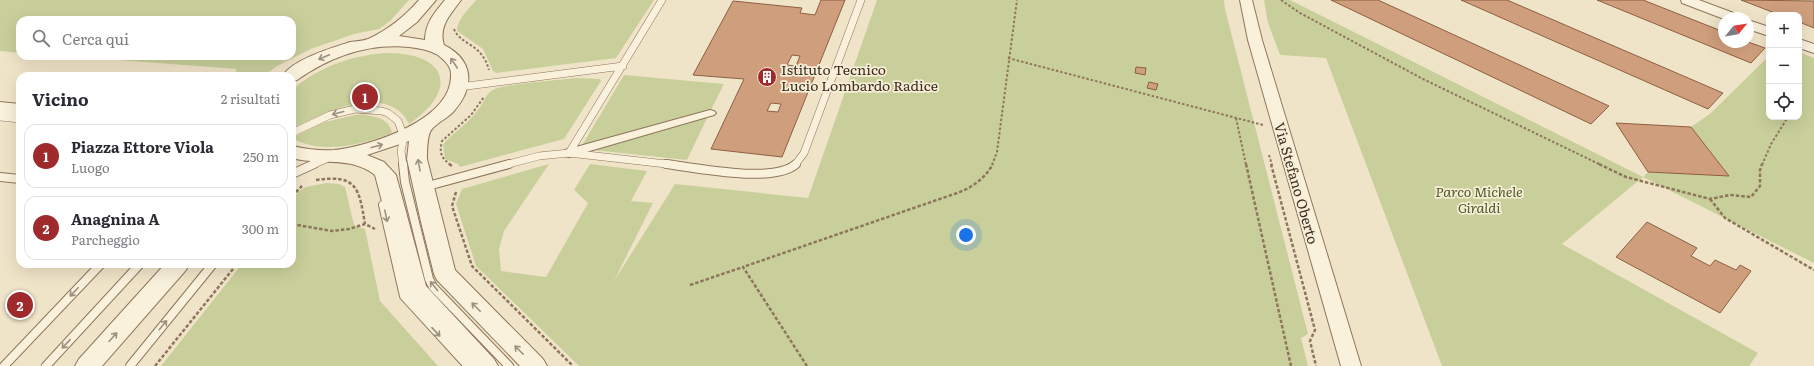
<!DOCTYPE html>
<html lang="it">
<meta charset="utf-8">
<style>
body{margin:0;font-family:Literata,serif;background:#f2f2f3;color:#2b2b33}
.controls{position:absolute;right:12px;top:12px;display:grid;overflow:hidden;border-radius:8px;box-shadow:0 4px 16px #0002}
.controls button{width:36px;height:36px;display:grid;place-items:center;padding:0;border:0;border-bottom:1px solid #e1e1e2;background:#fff;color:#2b2b33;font:20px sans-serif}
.compass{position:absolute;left:1718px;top:12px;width:36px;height:36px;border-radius:50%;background:#fff;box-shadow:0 4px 16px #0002;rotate:60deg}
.you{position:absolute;left:966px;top:235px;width:14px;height:14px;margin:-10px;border:3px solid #fff;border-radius:50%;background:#1a73e8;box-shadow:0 0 0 6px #1a73e833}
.badge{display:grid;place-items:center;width:26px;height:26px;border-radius:50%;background:#9e2a2b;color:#fff;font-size:13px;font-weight:700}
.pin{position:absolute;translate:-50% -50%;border:2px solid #fff;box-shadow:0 1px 4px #0006}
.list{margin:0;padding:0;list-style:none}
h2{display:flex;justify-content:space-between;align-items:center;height:52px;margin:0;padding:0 16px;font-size:17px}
h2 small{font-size:13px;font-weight:400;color:#7c7c81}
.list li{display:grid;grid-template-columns:26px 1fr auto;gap:12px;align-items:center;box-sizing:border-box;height:64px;margin:0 8px 8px;padding:0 8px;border:1px solid #e1e1e2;border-radius:12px}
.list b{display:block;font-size:15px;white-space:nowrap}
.list p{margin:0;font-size:13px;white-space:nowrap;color:#7c7c81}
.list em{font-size:13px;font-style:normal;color:#7c7c81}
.icon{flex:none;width:22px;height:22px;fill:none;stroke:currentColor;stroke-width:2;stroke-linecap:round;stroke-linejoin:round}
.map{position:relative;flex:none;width:1814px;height:366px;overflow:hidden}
.search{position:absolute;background:#fff;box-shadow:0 4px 16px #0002;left:16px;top:16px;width:280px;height:44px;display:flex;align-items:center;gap:10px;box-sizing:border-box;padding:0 14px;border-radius:12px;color:#7c7c81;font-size:15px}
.panel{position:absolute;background:#fff;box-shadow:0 4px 16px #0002;left:16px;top:72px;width:280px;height:196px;border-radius:12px}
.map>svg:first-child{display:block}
.green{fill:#c9cf9b}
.building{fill:#cf9f7d;stroke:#8d5f41;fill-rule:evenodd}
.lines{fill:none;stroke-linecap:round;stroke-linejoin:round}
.service-far1-casing{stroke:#8d765c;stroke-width:8}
.service-casing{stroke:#8d765c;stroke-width:10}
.pedestrian-casing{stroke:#8d765c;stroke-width:2}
.minor-casing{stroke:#8d765c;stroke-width:2}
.tertiary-casing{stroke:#8d765c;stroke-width:2}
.path-far1{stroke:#8d765c;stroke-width:2;stroke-dasharray:2.5 2;stroke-linecap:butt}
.path{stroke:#8d765c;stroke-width:2.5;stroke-dasharray:3.5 2;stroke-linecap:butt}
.service-far1{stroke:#faf1dc;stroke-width:7}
.service{stroke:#faf1dc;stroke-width:8}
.pedestrian{fill:#faf1dc;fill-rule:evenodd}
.minor{fill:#faf1dc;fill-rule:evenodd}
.tertiary{fill:#faf1dc;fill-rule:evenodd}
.oneway{stroke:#9c907e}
.labels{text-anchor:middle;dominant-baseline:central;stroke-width:3.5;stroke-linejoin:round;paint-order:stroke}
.poi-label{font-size:14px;fill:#3d2e20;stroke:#f7eed8;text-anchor:start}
.street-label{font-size:14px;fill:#3d2e20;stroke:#f7eed8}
.park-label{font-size:14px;font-style:italic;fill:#4d5a26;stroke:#f7eed8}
</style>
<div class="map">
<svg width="1814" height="366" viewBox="0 0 1814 366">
<rect width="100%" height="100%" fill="#f0e4c8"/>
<path class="green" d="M 0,0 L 409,0 L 390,21 L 379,29 L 354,34 L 311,49 L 277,66 L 264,76 L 233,75 L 237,69 L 66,56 L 292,56 L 292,20 L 20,20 L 20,53 L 0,51 Z
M 476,0 L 654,0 L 616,58 L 496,73 L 493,71 L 483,49 L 457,31 C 457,19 469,9 476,0 Z
M 877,0 L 1224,0 L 1225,9 L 1308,334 L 1301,338 L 1308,366 L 579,366 L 476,266 L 456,204 L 462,189 L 549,164 L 504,231 L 499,249 L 501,271 L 546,277 L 588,203 L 574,190 L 590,164 L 647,171 L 631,201 L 653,203 L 614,281 L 675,184 L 808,198 Z
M 1264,0 L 1290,0 L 1643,177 L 1648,172 L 1728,175 L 1691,127 L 1711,113 L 1769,56 L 1769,117 L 1799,117 L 1799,52 L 1814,58 L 1814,263 L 1643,177 L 1562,244 L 1758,353 L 1749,366 L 1442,366 L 1326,58 L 1280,55 L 1268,23 Z
M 387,53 C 448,53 459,90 409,124 C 389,81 321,113 292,129 L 292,90 C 318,67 352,55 387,53 Z
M 624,75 L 724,84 L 711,110 L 581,147 Z
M 576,78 L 600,79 L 601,81 L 564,139 L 460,167 L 458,164 L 445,159 L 443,145 L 446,141 C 456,131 468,123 477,111 C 482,106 486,94 491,91 C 499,84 562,80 576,78 Z
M 355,115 C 369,115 389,116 392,133 C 362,145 322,155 292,138 L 325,122 Z
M 708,116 L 687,160 L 593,150 Z
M 326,183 L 339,184 L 345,187 L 353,221 L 355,226 L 365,229 L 380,301 L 438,366 L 161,366 L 242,264 L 292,264 L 292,200 L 299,191 L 306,187 Z"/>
<path class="building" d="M 821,0 L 845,0 L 782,157 L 711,149 L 744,79 L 693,75 L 733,1 L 802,8 L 800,13 L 815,15 ZM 792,55 L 800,56 L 796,66 L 787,65 ZM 771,103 L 781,104 L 778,112 L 767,111 Z
M 1331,0 L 1378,0 L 1609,106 L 1591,124 Z
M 1461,0 L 1507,0 L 1723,93 L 1708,109 Z
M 1597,0 L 1643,0 L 1724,32 L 1724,42 L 1748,42 L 1765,48 L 1751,63 Z
M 1741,0 L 1814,1 L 1814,28 L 1799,22 L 1799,15 L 1780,15 Z
M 1136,67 L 1146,68 L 1145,75 L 1135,73 Z
M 1149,82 L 1158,84 L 1156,90 L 1147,88 Z
M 1616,123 L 1691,127 L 1729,176 L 1648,172 Z
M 1647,222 L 1697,248 L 1691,256 L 1710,266 L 1715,260 L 1736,270 L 1740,265 L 1751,271 L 1720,313 L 1616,257 Z"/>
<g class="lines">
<defs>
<path id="service-far1" d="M 662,0 L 569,153 L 675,165
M 459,87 L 623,66
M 0,117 L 20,119
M 292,133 L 330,115 L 355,109 L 382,111 L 388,113 L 398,121 L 404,137 L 401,151 L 403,165
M 312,165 L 328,158
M 505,165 L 539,156 L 569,153
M 795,165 L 804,153 L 861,0"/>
<path id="service" d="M 403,164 L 405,182 L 429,279 L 433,287 L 509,366
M 666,164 C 696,168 774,184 796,164
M 292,174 L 314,164
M 0,177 L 20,179
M 424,187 L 509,164
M 383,205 L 404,296 L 468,366
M 4,366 L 101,264
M 46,366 L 140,264
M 130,366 L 213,264"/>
<path id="pedestrian" d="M 710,110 L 714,111 L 716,113 L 714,115 L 569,157 L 565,156 L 563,153 L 565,150 Z"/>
<path id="minor" d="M 1240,0 L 1252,0 L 1262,40 L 1361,366 L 1341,366 L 1248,40 Z
M 1681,0 L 1699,0 L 1739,15 L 1741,18 L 1724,19 L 1682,3 Z
M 1748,20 L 1769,27 L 1769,36 L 1748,29 Z
M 1799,39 L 1814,44 L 1814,53 L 1799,48 Z"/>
<path id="tertiary" d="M 419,0 L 436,0 L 417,22 L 399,36 L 425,40 C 425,23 435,12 445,0 L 461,0 C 451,14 438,26 444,45 C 474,60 475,87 454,111 C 448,118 438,122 432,129 C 427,134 427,152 427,159 L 455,270 L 543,359 L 547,366 L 520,366 L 437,280 L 434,274 L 421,222 L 407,159 L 409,141 L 367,155 L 384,162 L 396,175 L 426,286 L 494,359 L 498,366 L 471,366 L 408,295 L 405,289 L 375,175 C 349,155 321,166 292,158 L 292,146 C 306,149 320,151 334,150 C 370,146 453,120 451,74 C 451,66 444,60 438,55 C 429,50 419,48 409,47 C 368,43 330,57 297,80 L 292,81 L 292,76 L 282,76 C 294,59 331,48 350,42 C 356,41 363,41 368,39 C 388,30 405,16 419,0 Z
M 0,102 L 20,104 L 20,116 L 0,114 Z
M 165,264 L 189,264 L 186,270 L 102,366 L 75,366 L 79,359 Z"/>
</defs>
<use href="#service-far1" class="service-far1-casing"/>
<use href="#service" class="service-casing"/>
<use href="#pedestrian" class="pedestrian-casing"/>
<use href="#minor" class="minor-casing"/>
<use href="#tertiary" class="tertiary-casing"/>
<path class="path-far1" d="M 1281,0 L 1300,13 L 1423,79 L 1601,165
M 454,29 C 460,45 482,43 489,70
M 1008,58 L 1263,125
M 1799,75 L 1801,79 L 1799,88
M 1236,118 L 1246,165
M 1269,155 L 1272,165
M 451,165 C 441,158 439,153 442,141 L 471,115 L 484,97
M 992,165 L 997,152 L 1017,0
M 1762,165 L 1771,144 L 1788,117"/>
<path class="path" d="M 449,164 L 452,166
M 1246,164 L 1291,366
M 1271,164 L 1315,330 L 1310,341 L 1316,366
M 1599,164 L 1626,177 L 1710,199 L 1730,195 L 1751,197 L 1760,186 L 1760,170 L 1762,164
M 316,180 C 357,174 359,188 365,224
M 456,192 L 452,206 L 472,266 L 573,366
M 292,196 L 302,186
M 1710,199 L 1725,218 L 1814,270
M 292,224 L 332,231 L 349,229 L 365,224 L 375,229
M 690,285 L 743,267
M 155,366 L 237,264
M 807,366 L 743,267 L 960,192 C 974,186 985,178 993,164"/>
<use href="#service-far1" class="service-far1"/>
<use href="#service" class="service"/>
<use href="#pedestrian" class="pedestrian"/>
<use href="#minor" class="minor"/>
<use href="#tertiary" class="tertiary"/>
</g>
<defs><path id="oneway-shaft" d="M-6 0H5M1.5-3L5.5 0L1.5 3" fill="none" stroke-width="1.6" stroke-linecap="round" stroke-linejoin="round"/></defs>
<g class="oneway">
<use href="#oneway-shaft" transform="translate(324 57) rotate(157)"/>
<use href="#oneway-shaft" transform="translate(454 63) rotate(-124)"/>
<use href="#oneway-shaft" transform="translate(338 113) rotate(165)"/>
<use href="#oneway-shaft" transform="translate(377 146) rotate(-15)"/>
<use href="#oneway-shaft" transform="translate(419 165) rotate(-100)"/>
<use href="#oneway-shaft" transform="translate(386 216) rotate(79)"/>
<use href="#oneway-shaft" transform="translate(434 286) rotate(-129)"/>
<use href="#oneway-shaft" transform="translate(74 292) rotate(134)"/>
<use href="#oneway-shaft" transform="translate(476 307) rotate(-135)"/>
<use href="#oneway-shaft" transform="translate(163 325) rotate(-51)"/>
<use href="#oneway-shaft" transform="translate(436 332) rotate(47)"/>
<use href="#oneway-shaft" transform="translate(113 337) rotate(-48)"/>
<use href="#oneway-shaft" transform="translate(66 344) rotate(133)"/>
<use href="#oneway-shaft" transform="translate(519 350) rotate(-135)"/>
</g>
<defs>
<symbol id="building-disc" viewBox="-11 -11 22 22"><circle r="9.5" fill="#9e2a2b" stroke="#f7eed8"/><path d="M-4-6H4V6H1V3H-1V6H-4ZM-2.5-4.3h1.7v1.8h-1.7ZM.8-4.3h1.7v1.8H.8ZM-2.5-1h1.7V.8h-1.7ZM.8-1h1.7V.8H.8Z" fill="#fff"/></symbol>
</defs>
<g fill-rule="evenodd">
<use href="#building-disc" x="756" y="66" width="22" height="22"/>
</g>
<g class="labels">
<g class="poi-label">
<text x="781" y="69">Istituto Tecnico<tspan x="781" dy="16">Lucio Lombardo Radice</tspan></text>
</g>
<g class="street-label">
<text transform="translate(1297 183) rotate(74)">Via Stefano Oberto</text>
</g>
<g class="park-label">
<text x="1479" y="191">Parco Michele<tspan x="1479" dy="16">Giraldi</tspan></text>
</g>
</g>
</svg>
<div class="controls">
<button>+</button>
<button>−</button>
<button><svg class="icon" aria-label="locate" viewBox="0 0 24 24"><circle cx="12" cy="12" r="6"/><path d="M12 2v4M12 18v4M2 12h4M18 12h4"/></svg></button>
</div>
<svg class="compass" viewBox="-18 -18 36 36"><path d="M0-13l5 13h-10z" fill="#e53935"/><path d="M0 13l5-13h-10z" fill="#7c7c81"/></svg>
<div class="you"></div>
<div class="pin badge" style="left:365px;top:97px">1</div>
<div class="pin badge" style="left:20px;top:305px">2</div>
<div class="search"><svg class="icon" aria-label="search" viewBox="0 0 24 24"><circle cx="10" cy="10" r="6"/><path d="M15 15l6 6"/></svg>Cerca qui</div>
<section class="panel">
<h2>Vicino<small>2 risultati</small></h2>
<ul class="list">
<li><span class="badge">1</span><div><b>Piazza Ettore Viola</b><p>Luogo</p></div><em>250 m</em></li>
<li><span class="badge">2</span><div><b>Anagnina A</b><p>Parcheggio</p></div><em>300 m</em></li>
</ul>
</section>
</div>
